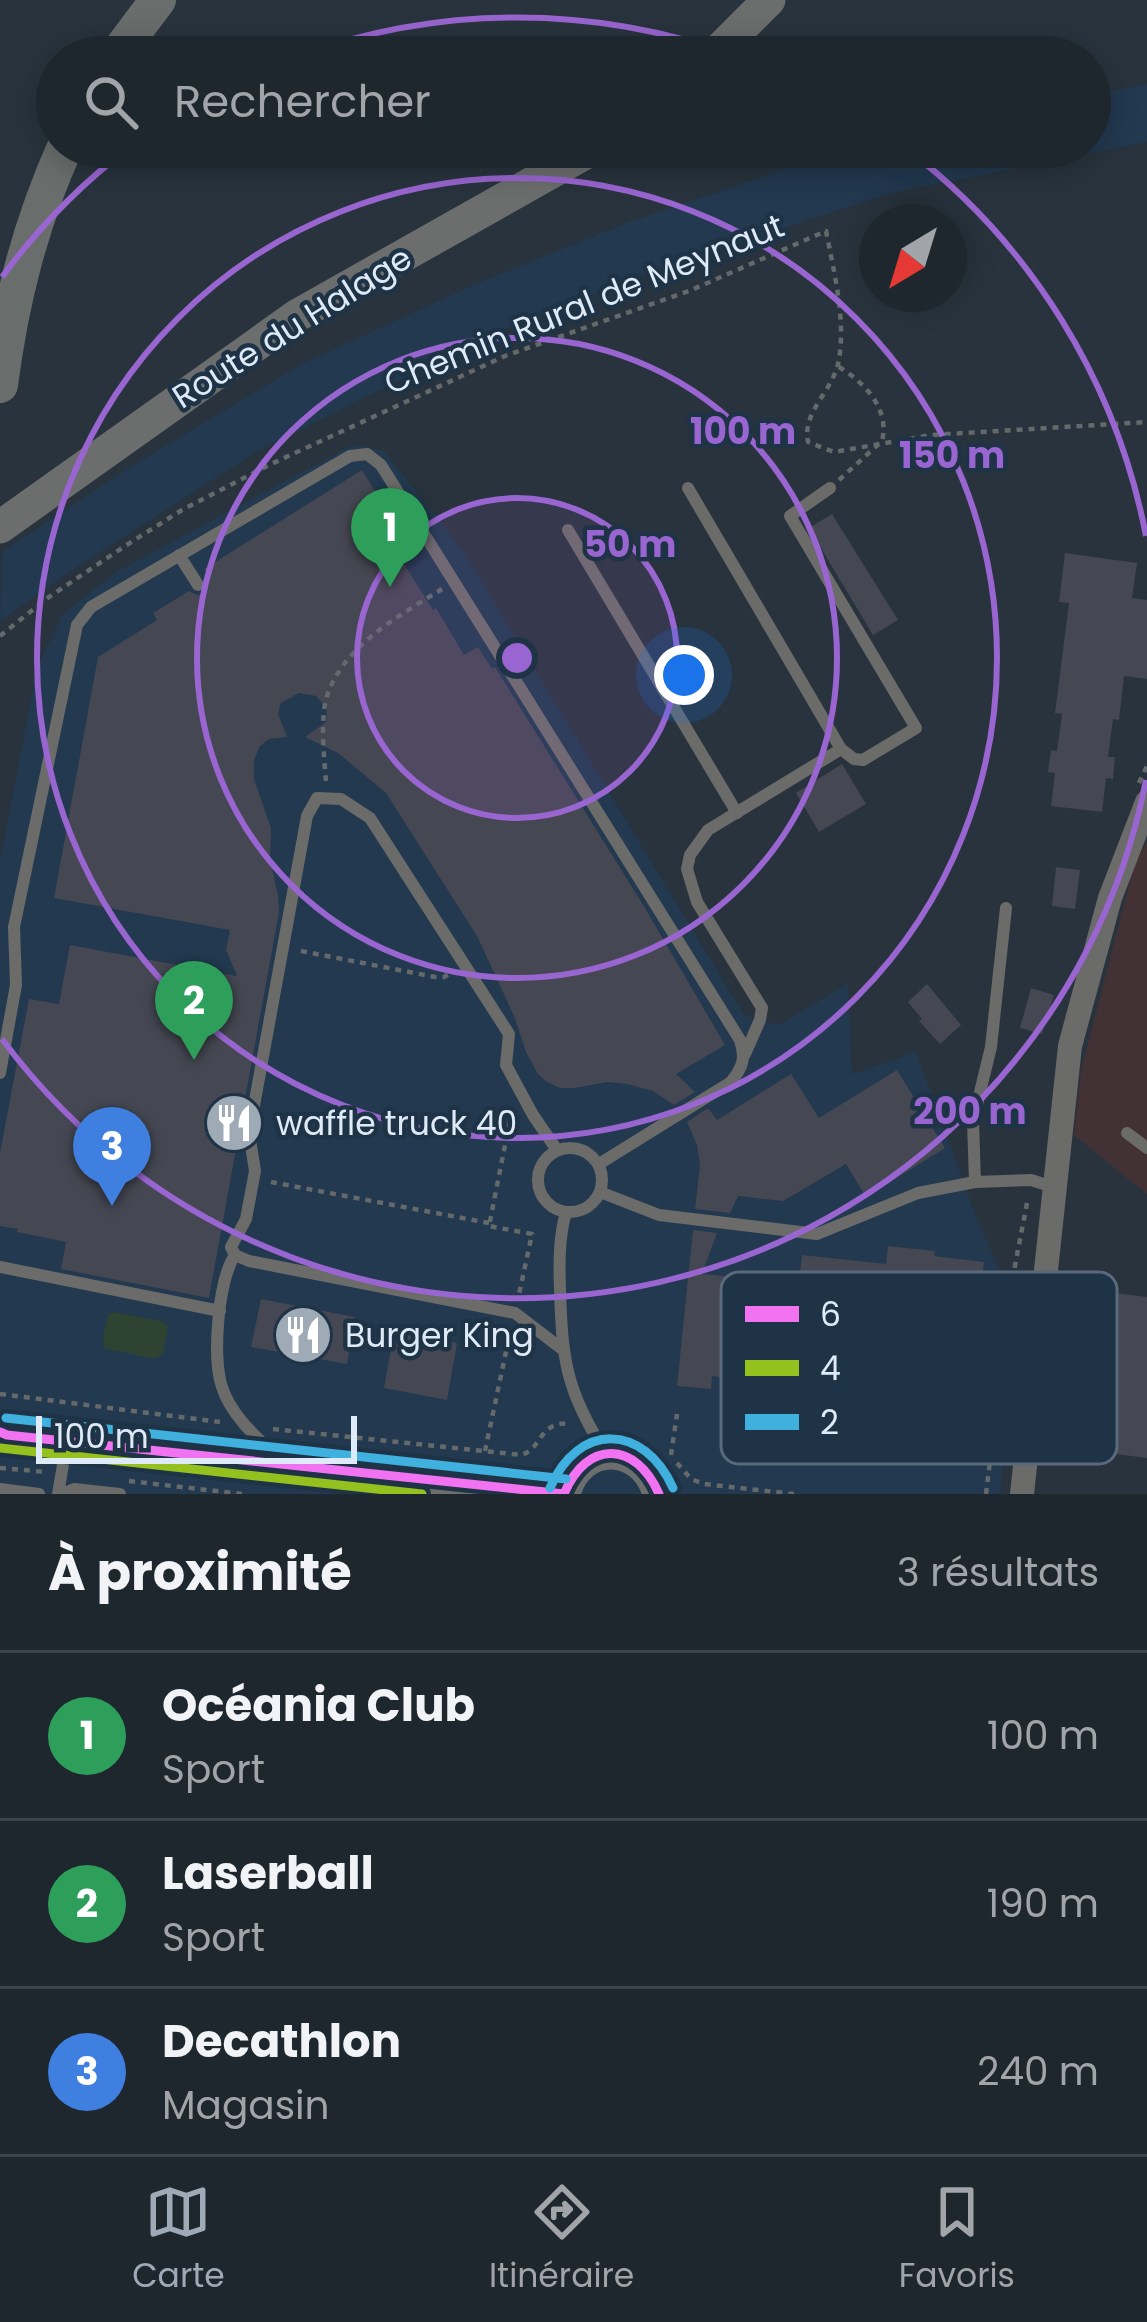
<!DOCTYPE html>
<html lang="fr">
<meta charset="utf-8">
<style>
body{margin:0;font-family:Poppins,sans-serif;background:#262e36;color:#f1f3f6}
.compass{position:absolute;left:859px;top:204px;width:108px;height:108px;border-radius:50%;background:#1e262e;box-shadow:0 6px 30px #0003;rotate:218deg}
.scale{position:absolute;left:36px;bottom:30px;width:321px;box-sizing:border-box;padding-left:12px;border:6px solid #deeaf7;border-top:0;font-size:33px;line-height:42px;white-space:nowrap;color:#deeaf7;-webkit-text-stroke:9px #1f3346;paint-order:stroke}
.you{position:absolute;left:684px;top:675px;width:42px;height:42px;margin:-30px;border:9px solid #fff;border-radius:50%;background:#1a73e8;box-shadow:0 0 0 18px #1a73e833}
.badge{display:grid;place-items:center;width:78px;height:78px;border-radius:50%;background:#9eaab6;color:#fff;font-size:39px;font-weight:700}
.pin{position:absolute;translate:-50% -99px;filter:drop-shadow(0 3px 6px #0008)}
.pin::after{content:'';position:absolute;top:63px;width:42px;height:36px;background:inherit;clip-path:polygon(0 0,100% 0,50% 100%)}
.list{margin:0;padding:0;list-style:none}
h2{display:flex;justify-content:space-between;align-items:center;height:156px;margin:0;padding:0 48px;font-size:51px}
h2 small{font-size:39px;font-weight:400;color:#a1a5aa}
.list li{display:grid;grid-template-columns:78px 1fr auto;gap:36px;align-items:center;box-sizing:border-box;height:168px;padding:0 48px;border-top:3px solid #3c434a}
.list b{display:block;font-size:45px;white-space:nowrap}
.list p{margin:0;font-size:39px;white-space:nowrap;color:#a1a5aa}
.list em{font-size:39px;font-style:normal;color:#a1a5aa}
.icon{flex:none;width:66px;height:66px;fill:none;stroke:currentColor;stroke-width:2;stroke-linecap:round;stroke-linejoin:round}
.map{position:relative;flex:none;width:1147px;height:1494px;overflow:hidden}
.search{position:absolute;background:#1e262e;box-shadow:0 6px 30px #0003;left:36px;right:36px;top:36px;height:132px;display:flex;align-items:center;gap:30px;box-sizing:border-box;padding:0 42px;border-radius:66px;color:#a1a5aa;font-size:45px}
.sheet{height:660px;background:#1e262e}
nav{display:flex;justify-content:space-around;align-items:center;box-sizing:border-box;height:168px;border-top:3px solid #3c434a;background:#1e262e;font-size:33px;color:#a1a5aa}
nav a{display:grid;justify-items:center;gap:6px}
nav .on{color:#9eaab6}
.map>svg:first-child{display:block}
.built{fill:#22394f}
.education{fill:#433235}
.garden{fill:#2f4333}
.building{fill:#454752}
.lines{fill:none;stroke-linecap:round;stroke-linejoin:round}
.path{stroke:#64696b;stroke-width:4.5;stroke-dasharray:6 6;stroke-linecap:butt}
.service{stroke:#6b6b69;stroke-width:12}
.minor{stroke:#6b6b69;stroke-width:24}
.secondary{stroke:#6c6e6d;stroke-width:33}
.primary{stroke:#696d6c;stroke-width:36}
.bus-1-casing{stroke:#1f3346;stroke-width:18}
.bus-2-casing{stroke:#1f3346;stroke-width:18}
.bus-3-casing{stroke:#1f3346;stroke-width:18}
.bus-1{stroke:#f273f2;stroke-width:9}
.bus-2{stroke:#95c11f;stroke-width:9}
.bus-3{stroke:#40b0de;stroke-width:9}
.ring{fill:none;stroke:#9965d0;stroke-width:6}
.labels{text-anchor:middle;dominant-baseline:central;stroke-width:9;stroke-linejoin:round;paint-order:stroke}
.street-label{font-size:33px;fill:#deeaf7;stroke:#1f3346}
.poi-label{font-size:33px;fill:#deeaf7;stroke:#1f3346;text-anchor:start}
.key{fill:#1f3346;stroke:#586a7b;stroke-width:3}
.key-label{font-size:33px;fill:#deeaf7}
.centre{fill:#9965d0;stroke:#1f3346;stroke-width:6}
.ring-label{font-size:36px;text-anchor:middle;font-weight:bold;fill:#9965d0;stroke:#1f3346;stroke-width:9;stroke-linejoin:round;paint-order:stroke}
</style>
<div class="map">
<svg width="1147" height="1494" viewBox="0 0 1147 1494">
<rect width="100%" height="100%" fill="#28333d"/>
<path class="built" d="M 1147,84 L 1147,142 L 891,193 L 651,271 L 480,339 L 253,454 L 71,571 L 0,621 L 3,551 L 132,466 L 302,364 L 469,287 L 629,222 L 803,163 L 862,147 L 1090,147 L 1090,95 Z
M 354,444 L 384,451 L 463,551 L 744,1015 L 779,1025 L 848,983 L 852,1074 L 916,1052 L 976,1216 L 1019,1315 L 1000,1494 L 0,1494 L 0,861 L 37,669 L 63,614 L 116,572 Z"/>
<path class="education" d="M 1147,841 L 1147,1194 L 1074,1135 L 1081,1071 L 1134,866 Z"/>
<path class="garden" d="M 113,1312 L 163,1321 L 168,1327 L 163,1353 L 155,1359 L 104,1348 L 103,1335 L 108,1315 Z"/>
<path class="building" d="M 362,470 L 400,532 L 388,539 L 433,610 L 436,608 L 464,655 L 478,647 L 492,669 L 495,667 L 645,908 L 725,1045 L 676,1074 L 695,1092 L 674,1105 L 653,1091 L 627,1084 L 607,1082 L 575,1088 L 560,1088 L 547,1082 L 538,1074 L 526,1052 L 514,1016 L 477,936 L 386,793 L 338,753 L 305,737 L 326,722 L 327,708 L 316,696 L 299,693 L 281,703 L 278,714 L 287,737 L 269,739 L 260,746 L 254,760 L 254,779 L 271,828 L 270,858 L 278,896 L 279,912 L 209,1298 L 61,1269 L 66,1242 L 17,1232 L 18,1229 L 0,1226 L 0,1153 L 29,999 L 59,1004 L 70,945 L 237,976 L 226,950 L 230,930 L 54,898 L 98,657 L 157,620 L 153,613 L 189,591 L 197,595 L 205,593 L 210,578 L 204,569 Z
M 832,514 L 898,620 L 873,635 L 809,528 Z
M 1065,553 L 1137,563 L 1132,598 L 1147,600 L 1147,679 L 1124,676 L 1119,720 L 1113,719 L 1108,757 L 1115,757 L 1113,779 L 1106,778 L 1102,812 L 1051,806 L 1055,773 L 1048,772 L 1051,750 L 1057,751 L 1062,714 L 1055,713 L 1069,603 L 1059,602 Z
M 842,764 L 866,804 L 819,832 L 796,793 Z
M 1056,867 L 1080,870 L 1075,909 L 1052,906 Z
M 927,984 L 961,1025 L 940,1044 L 919,1021 L 922,1019 L 908,1002 Z
M 1031,988 L 1054,995 L 1042,1034 L 1020,1028 Z
M 897,1070 L 945,1148 L 866,1197 L 846,1164 L 783,1201 L 738,1196 L 730,1213 L 695,1209 L 700,1165 L 697,1145 L 687,1122 L 708,1108 L 717,1120 L 791,1074 L 819,1118 Z
M 693,1230 L 717,1233 L 702,1274 L 747,1278 L 745,1296 L 797,1302 L 802,1255 L 886,1264 L 888,1246 L 935,1251 L 934,1256 L 984,1262 L 970,1388 L 990,1390 L 988,1409 L 985,1415 L 978,1421 L 970,1424 L 786,1404 L 788,1385 L 712,1376 L 711,1389 L 677,1386 Z
M 1074,1288 L 1147,1297 L 1147,1458 L 1061,1447 L 1068,1393 L 1061,1392 Z
M 261,1299 L 355,1317 L 347,1364 L 251,1347 Z
M 394,1332 L 457,1343 L 447,1400 L 384,1388 Z"/>
<g class="lines">
<path class="path" d="M 839,480 L 882,441 C 890,409 865,383 839,367
M 0,636 L 49,597 L 125,546 L 182,510 L 269,465 L 505,356 L 689,291 L 826,231 C 834,272 847,323 838,364 C 831,393 802,412 808,442 L 834,452 L 931,435 L 1147,422
M 326,781 C 324,758 320,718 327,696 C 344,645 399,616 442,589
M 1139,783 L 1147,766
M 301,951 L 435,977 L 444,977 L 454,971
M 512,1110 L 489,1226 L 532,1234 L 518,1299
M 271,1182 L 489,1223
M 0,1394 L 220,1422
M 273,1429 L 522,1455 C 539,1448 539,1433 553,1426 C 559,1423 565,1424 571,1423
M 485,1451 L 511,1328
M 671,1455 L 677,1414
M 677,1463 L 691,1479 L 704,1484 L 794,1494
M 0,1468 L 46,1472
M 129,1481 L 242,1494
M 986,1494 L 1012,1281 L 1028,1198"/>
<path class="service" d="M 688,488 L 841,749
M 568,530 L 737,813
M 179,555 L 198,585
M 745,1054 L 760,1020 L 762,1008 L 697,902 L 687,869 L 690,855 L 708,830 L 841,749 L 854,759 L 863,760 L 916,728 L 790,516 L 830,488
M 0,1073 L 16,985 L 14,927 L 77,625 L 91,607 L 350,456 L 367,454 L 381,465 L 740,1040 C 746,1058 743,1067 731,1082 L 599,1164
M 1127,1133 L 1147,1148
M538 1180a32 32 0 1 1 64 0a32 32 0 1 1-64 0Z
M 975,1182 L 973,1121 L 991,1047 L 1006,908
M 600,1192 L 659,1215 L 817,1234 L 918,1193 L 975,1182 L 1031,1180 L 1053,1187
M 566,1212 C 559,1237 559,1263 560,1289 C 562,1359 566,1391 605,1452
M 235,1255 L 249,1261 L 515,1313 L 562,1349
M 0,1267 L 220,1311
M 275,1455 C 255,1436 231,1415 222,1387 C 212,1358 218,1280 235,1255 L 231,1247 L 246,1219 L 255,1171 L 249,1133 L 307,816 L 317,798 L 341,799 L 370,818 L 509,1034 L 506,1065 L 533,1115 L 557,1150
M 0,1489 L 39,1494
M 58,1494 L 67,1441
M 63,1494 L 74,1489 L 120,1494"/>
<path class="minor" d="M 1022,1494 L 1070,1046 L 1110,898 L 1147,802"/>
<path class="secondary" d="M 712,57 L 769,0
M 0,527 L 298,315 L 596,147
M 0,1437 L 67,1440 L 564,1494
M 564,1494 C 578,1439 644,1440 659,1494"/>
<path class="primary" d="M 115,57 L 158,0
M 0,385 C 11,300 30,225 65,147"/>
<defs>
<path id="bus-1" d="M 0,1432 L 7,1435 L 564,1494
M 564,1494 C 587,1439 636,1441 659,1494"/>
<path id="bus-2" d="M 0,1448 L 422,1494"/>
<path id="bus-3" d="M 6,1418 L 566,1479
M 550,1488 C 578,1422 644,1423 673,1488"/>
</defs>
<use href="#bus-1" class="bus-1-casing"/>
<use href="#bus-2" class="bus-2-casing"/>
<use href="#bus-3" class="bus-3-casing"/>
<use href="#bus-1" class="bus-1"/>
<use href="#bus-2" class="bus-2"/>
<use href="#bus-3" class="bus-3"/>
</g>
<circle cx="517" cy="658" r="160" fill="#9965d0" fill-opacity=".12"/>
<g class="ring">
<circle cx="517" cy="658" r="160"/>
<circle cx="517" cy="658" r="320"/>
<circle cx="517" cy="658" r="480"/>
<path d="M1146 780A641 641 0 0 1 2 1039M2 277A641 641 0 0 1 127 149M298 56A641 641 0 0 1 736 56M907 149A641 641 0 0 1 1146 536"/>
</g>
<defs>
<symbol id="restaurant-disc" viewBox="-11 -11 22 22"><circle r="9.5" fill="#9eaab6" stroke="#1f3346"/><path d="M-5-6h1v4h1v-4h1v4h1v-4h1v5L-1.5 .5V6h-2V.5L-5-1ZM5-6V6H3V1.5H1.5Q1.5-4 5-6Z" fill="#fff"/></symbol>
</defs>
<g fill-rule="evenodd">
<use href="#restaurant-disc" x="201" y="1090" width="66" height="66"/>
<use href="#restaurant-disc" x="270" y="1302" width="66" height="66"/>
</g>
<g class="labels">
<g class="street-label">
<text transform="translate(584 304) rotate(-22)">Chemin Rural de Meynaut</text>
<text transform="translate(292 327) rotate(-32)">Route du Halage</text>
</g>
<g class="poi-label">
<text x="276" y="1123">waffle truck 40</text>
<text x="345" y="1335">Burger King</text>
</g>
</g>
<rect x="721" y="1272" width="396" height="192" rx="18" class="key"/>
<rect x="745" y="1306" width="54" height="16" fill="#f273f2"/>
<rect x="745" y="1360" width="54" height="16" fill="#95c11f"/>
<rect x="745" y="1414" width="54" height="16" fill="#40b0de"/>
<g class="key-label">
<text x="820" y="1326">6</text>
<text x="820" y="1380">4</text>
<text x="820" y="1434">2</text>
</g>
<circle cx="517" cy="658" r="18" class="centre"/>
<g class="ring-label">
<text x="743" y="444">100 m</text>
<text x="952" y="468">150 m</text>
<text x="630" y="557">50 m</text>
<text x="970" y="1124">200 m</text>
</g>
</svg>
<svg class="compass" viewBox="-18 -18 36 36"><path d="M0-13l5 13h-10z" fill="#e53935"/><path d="M0 13l5-13h-10z" fill="#a1a5aa"/></svg>
<div class="scale">100 m</div>
<div class="you"></div>
<div class="pin badge" style="left:390px;top:587px;background:#2e9e5b">1</div>
<div class="pin badge" style="left:194px;top:1060px;background:#2e9e5b">2</div>
<div class="pin badge" style="left:112px;top:1206px;background:#3f7fe0">3</div>
<div class="search"><svg class="icon" aria-label="search" viewBox="0 0 24 24"><circle cx="10" cy="10" r="6"/><path d="M15 15l6 6"/></svg>Rechercher</div>
</div>
<section class="sheet">
<h2>À proximité<small>3 résultats</small></h2>
<ul class="list">
<li><span class="badge" style="background:#2e9e5b">1</span><div><b>Océania Club</b><p>Sport</p></div><em>100 m</em></li>
<li><span class="badge" style="background:#2e9e5b">2</span><div><b>Laserball</b><p>Sport</p></div><em>190 m</em></li>
<li><span class="badge" style="background:#3f7fe0">3</span><div><b>Decathlon</b><p>Magasin</p></div><em>240 m</em></li>
</ul>
</section>
<nav>
<a class="on"><svg class="icon" aria-label="map" viewBox="0 0 24 24"><path d="M3 6l6-2 6 2 6-2v14l-6 2-6-2-6 2zM9 4v14M15 6v14"/></svg>Carte</a>
<a><svg class="icon" aria-label="directions" viewBox="0 0 24 24"><path d="M12 3l9 9-9 9-9-9zM9 14v-3h6M13 9l2 2-2 2"/></svg>Itinéraire</a>
<a><svg class="icon" aria-label="saved" viewBox="0 0 24 24"><path d="M7 4h10v16l-5-4-5 4z"/></svg>Favoris</a>
</nav>
